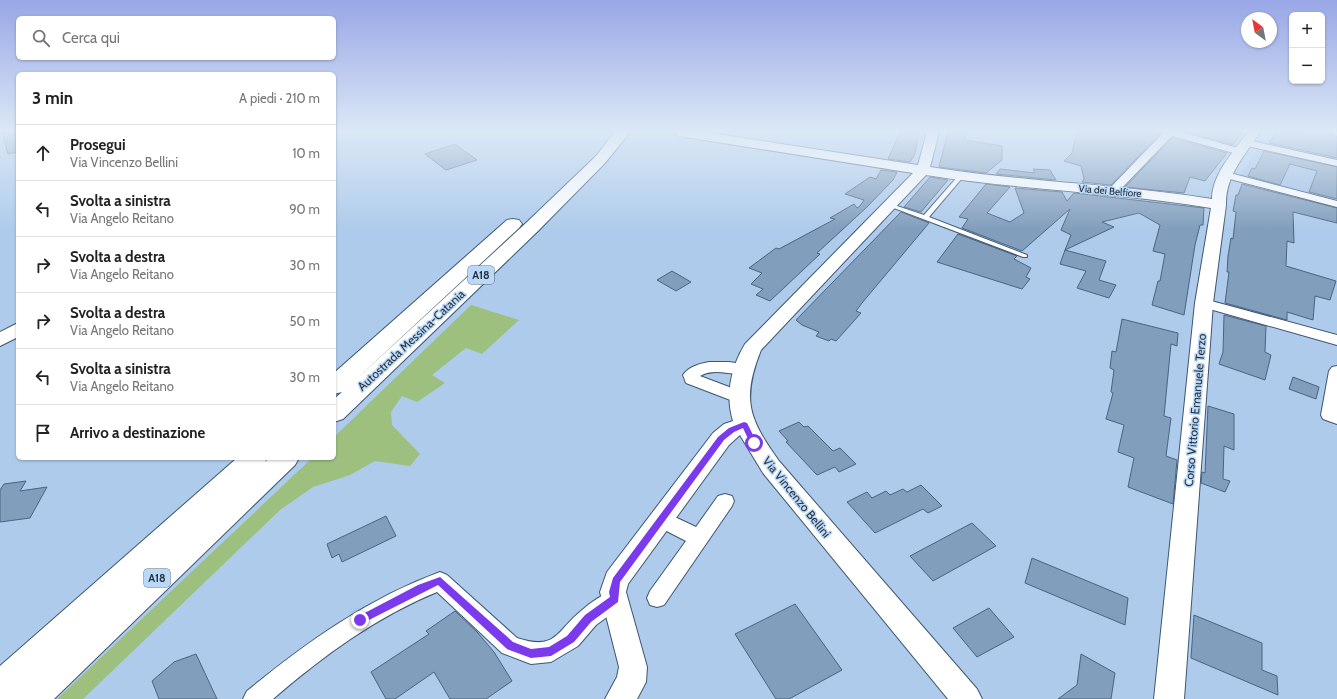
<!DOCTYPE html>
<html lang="it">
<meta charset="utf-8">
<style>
body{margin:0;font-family:Cabin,sans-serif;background:#f6f6f6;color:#222}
.controls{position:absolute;right:12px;top:12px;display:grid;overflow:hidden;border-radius:6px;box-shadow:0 1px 3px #0004}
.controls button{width:36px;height:36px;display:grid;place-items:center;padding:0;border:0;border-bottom:1px solid #e0e0e0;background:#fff;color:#222;font:20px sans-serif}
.compass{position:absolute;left:1241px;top:12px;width:36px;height:36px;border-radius:50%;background:#fff;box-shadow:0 1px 3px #0004;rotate:328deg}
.stop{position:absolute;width:12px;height:12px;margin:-9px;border:3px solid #7c3aed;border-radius:50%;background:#fff}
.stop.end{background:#7c3aed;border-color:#fff;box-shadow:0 1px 4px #0008}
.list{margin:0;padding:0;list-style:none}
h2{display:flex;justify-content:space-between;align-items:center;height:52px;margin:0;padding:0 16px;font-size:17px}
h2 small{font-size:13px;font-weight:400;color:#767676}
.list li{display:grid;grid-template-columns:26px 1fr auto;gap:12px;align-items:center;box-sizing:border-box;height:56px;padding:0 16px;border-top:1px solid #e0e0e0}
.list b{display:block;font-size:15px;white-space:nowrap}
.list p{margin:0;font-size:13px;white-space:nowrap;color:#767676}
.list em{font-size:13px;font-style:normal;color:#767676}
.icon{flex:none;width:22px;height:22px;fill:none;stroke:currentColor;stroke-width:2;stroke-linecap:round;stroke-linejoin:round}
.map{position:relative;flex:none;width:1337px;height:699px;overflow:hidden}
.search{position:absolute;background:#fff;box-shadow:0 1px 3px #0004;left:16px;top:16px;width:320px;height:44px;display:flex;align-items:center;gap:10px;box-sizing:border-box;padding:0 14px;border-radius:6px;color:#767676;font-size:15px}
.panel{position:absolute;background:#fff;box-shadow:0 1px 3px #0004;left:16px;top:72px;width:320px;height:388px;border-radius:6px}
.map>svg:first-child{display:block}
.built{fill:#9fc0e6}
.green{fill:#9dc07f}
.building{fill:#829ebd;stroke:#4a6480}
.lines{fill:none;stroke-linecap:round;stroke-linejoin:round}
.service-casing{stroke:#3d5672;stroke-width:2}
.minor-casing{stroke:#3d5672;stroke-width:2}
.tertiary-casing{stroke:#3d5672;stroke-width:2}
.motorway-casing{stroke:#3d5672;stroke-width:2}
.service{fill:#fff;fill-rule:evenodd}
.minor{fill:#fff;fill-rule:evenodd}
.tertiary{fill:#fff;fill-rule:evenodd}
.motorway{fill:#fff;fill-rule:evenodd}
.route{fill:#7c3aed}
.labels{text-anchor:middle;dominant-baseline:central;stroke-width:3;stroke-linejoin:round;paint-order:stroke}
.far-street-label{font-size:10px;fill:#26323e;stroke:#bad8f8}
.shield{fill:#bad8f8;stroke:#526476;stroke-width:1}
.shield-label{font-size:11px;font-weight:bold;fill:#26323e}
.street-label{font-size:12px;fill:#26323e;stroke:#bad8f8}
</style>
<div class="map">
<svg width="1337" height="699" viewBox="0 0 1337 699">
<rect width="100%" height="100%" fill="#aecbeb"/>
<path class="built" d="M 1258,148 L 1321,163 L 1308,194 L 1239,177 Z"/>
<path class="green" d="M 471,305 L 519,320 L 482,354 L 466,348 L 432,375 L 445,383 L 417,402 L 402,396 L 391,412 L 392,425 L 420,454 L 410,466 L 375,461 L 350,475 L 313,487 L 280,510 L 83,699 L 57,699 L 312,458 L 334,458 L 334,437 Z"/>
<path class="building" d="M 2,132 L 18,135 L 18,152 L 8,154 Z
M 900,132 L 919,132 L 915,154 L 910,162 L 888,159 Z
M 948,132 L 967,132 L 965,140 L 1002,146 L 1002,160 L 986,173 L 939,167 Z
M 1077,132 L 1162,132 L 1111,185 L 1082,182 L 1084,179 L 1081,166 L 1064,161 L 1072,153 Z
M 1187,132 L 1243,132 L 1233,145 Z
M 1276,132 L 1329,133 L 1337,137 L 1337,158 L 1269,143 Z
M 1172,138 L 1227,153 L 1205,181 L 1190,177 L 1184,193 L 1125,187 Z
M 455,144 L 477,160 L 446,170 L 425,154 Z
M 1264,151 L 1337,167 L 1337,199 L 1309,192 L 1317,171 L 1290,164 L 1280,185 L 1248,176 L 1252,168 L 1255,169 Z
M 1000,169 L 1035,173 L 1033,169 L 1050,170 L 1056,180 L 996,174 Z
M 881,170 L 897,172 L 893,180 L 867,207 L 817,253 L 820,254 L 770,301 L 756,295 L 763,289 L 751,284 L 762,273 L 749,268 L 776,248 L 779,249 L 835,219 L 830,218 L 854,204 L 857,208 L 860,206 L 864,200 L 845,194 L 870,177 L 876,179 Z
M 930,177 L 948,180 L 921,212 L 904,207 Z
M 986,184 L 1010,187 L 987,213 L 1010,222 L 1024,213 L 1015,188 L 1062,192 L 1067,201 L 1074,193 L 1204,208 L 1203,225 L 1200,225 L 1195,245 L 1184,315 L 1152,305 L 1158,281 L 1160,281 L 1165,254 L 1153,251 L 1160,225 L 1139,213 L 1102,222 L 1114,227 L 1065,250 L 1071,235 L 1061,230 L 1070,209 L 1022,251 L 962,228 L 968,219 L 959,217 Z
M 1242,184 L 1337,208 L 1337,223 L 1293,212 L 1294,243 L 1287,241 L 1286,266 L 1336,281 L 1330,300 L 1315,296 L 1313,320 L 1287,312 L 1287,320 L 1225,303 L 1229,272 L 1227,272 L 1228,256 L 1231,238 L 1233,239 L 1236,212 L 1233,211 L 1236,195 L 1238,195 Z
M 901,212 L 929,223 L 862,303 L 856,311 L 861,313 L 836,341 L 831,339 L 829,341 L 816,336 L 819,332 L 802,325 L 796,320 Z
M 958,234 L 1017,256 L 1014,259 L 1031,268 L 1026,277 L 1030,279 L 1022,289 L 937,262 Z
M 1065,250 L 1106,261 L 1099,280 L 1116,285 L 1109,298 L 1077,288 L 1086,271 L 1060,264 Z
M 672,271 L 691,282 L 676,291 L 657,280 Z
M 1224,315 L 1266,326 L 1265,352 L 1271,355 L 1265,380 L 1219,364 L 1223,352 Z
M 1122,319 L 1178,333 L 1177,346 L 1171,344 L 1164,416 L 1171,418 L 1166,456 L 1177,460 L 1173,504 L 1128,487 L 1134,458 L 1118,452 L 1124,425 L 1106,419 L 1113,393 L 1111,392 L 1114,370 L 1110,368 L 1112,351 L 1116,352 Z
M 1293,377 L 1319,387 L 1316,399 L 1289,389 Z
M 1208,406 L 1234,414 L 1234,450 L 1224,446 L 1223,479 L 1230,481 L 1225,492 L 1201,483 L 1202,472 L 1205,473 Z
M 799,422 L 804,427 L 808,426 L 833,451 L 840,448 L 856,464 L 839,472 L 835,467 L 817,475 L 786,442 L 788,441 L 779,431 Z
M 26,481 L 20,491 L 47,487 L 30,518 L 0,522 L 0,490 L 4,484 Z
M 921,485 L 942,506 L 928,513 L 923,509 L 875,533 L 847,502 L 867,492 L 872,498 L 886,491 L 890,495 L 903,489 L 907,492 Z
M 386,516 L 396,536 L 342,562 L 339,554 L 332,558 L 327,544 Z
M 972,523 L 996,546 L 933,581 L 910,556 Z
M 1032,558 L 1128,598 L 1125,625 L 1025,583 Z
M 795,604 L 842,670 L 789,699 L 776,699 L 735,634 Z
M 989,608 L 1014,637 L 977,657 L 953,628 Z
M 455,611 L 477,632 L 494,652 L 512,681 L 486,699 L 450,699 L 434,672 L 395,699 L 386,699 L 371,672 L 429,634 L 426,631 Z
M 1194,615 L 1262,643 L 1262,670 L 1277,676 L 1278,695 L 1191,658 Z
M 196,654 L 217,699 L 159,699 L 152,681 L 174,662 Z
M 1081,654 L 1115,673 L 1111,699 L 1058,699 L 1077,685 Z"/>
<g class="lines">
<defs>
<path id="service" d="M 961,174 L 964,176 L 963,177 L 929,217 L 1027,255 L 1027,257 L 1023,257 L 886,205 L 887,204 L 891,204 L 924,215 L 959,175 Z"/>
<path id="minor" d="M 1164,132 L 1181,132 L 1245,150 L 1246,152 L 1241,155 L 1172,136 L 1117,193 L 1109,193 L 1107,191 L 1109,189 Z
M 1330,132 L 1337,132 L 1337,136 Z
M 1247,140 L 1337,160 L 1337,166 L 1243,145 L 1242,143 Z
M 1226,172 L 1337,201 L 1337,207 L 1222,177 L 1221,175 L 1222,173 Z
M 1204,299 L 1337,335 L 1337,345 L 1199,306 L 1197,303 L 1199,300 Z
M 709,362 L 729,362 L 748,365 L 751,369 L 748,373 C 732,377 716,367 700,376 L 745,393 L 747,397 L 745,401 L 739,403 L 733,401 L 686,383 L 683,375 C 689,366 700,364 709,362 Z
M 1337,366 L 1337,424 L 1323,419 L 1321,415 L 1329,371 L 1332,367 Z
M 725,494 L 732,496 L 734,501 L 732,506 L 664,605 L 657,607 L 650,605 L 647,598 L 650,591 L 686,541 L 655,525 L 652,519 L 655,513 L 662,511 L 696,527 L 718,496 Z
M 440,572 L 447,575 L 517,638 C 557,651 556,631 581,611 C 591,602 603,594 615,590 L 622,592 L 625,599 L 622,606 L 596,625 L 578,646 L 551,662 L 531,664 L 502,653 L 437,592 C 376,617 323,656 273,699 L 243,699 L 247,691 C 307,642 367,599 440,572 Z"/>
<path id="tertiary" d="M 673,132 L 704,132 L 918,165 L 927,132 L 939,132 L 930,167 C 1024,182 1119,184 1212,199 C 1212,174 1234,151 1248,132 L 1260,132 C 1245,155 1225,176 1226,205 L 1213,303 L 1184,699 L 1154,699 L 1195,303 L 1211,208 C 1117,192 1021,190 926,175 L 761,350 C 741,400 749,419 779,461 L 977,689 L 982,699 L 948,699 L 763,473 L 740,435 L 729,445 L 628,584 L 626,592 L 647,667 L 646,682 L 637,699 L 605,699 L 617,677 L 619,667 L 600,592 L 607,572 L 713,433 L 724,424 L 733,421 C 725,395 731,367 745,344 L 913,173 L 679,136 Z
M 18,323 L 18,337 L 0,346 L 0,332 Z"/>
<path id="motorway" d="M 615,132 L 630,132 L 605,163 L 538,231 L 343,419 L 334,422 L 334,399 L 342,392 L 334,394 L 334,373 L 507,220 L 513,219 L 519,220 L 522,224 L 519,228 L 351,384 L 526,223 L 595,157 Z
M 237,458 L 267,458 L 265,462 L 269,458 L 299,458 L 295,465 L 54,699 L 0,699 L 0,666 Z"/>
</defs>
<use href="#service" class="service-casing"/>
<use href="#minor" class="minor-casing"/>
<use href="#tertiary" class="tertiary-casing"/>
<use href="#motorway" class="motorway-casing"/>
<use href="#service" class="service"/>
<use href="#minor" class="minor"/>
<use href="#tertiary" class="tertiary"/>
<use href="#motorway" class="motorway"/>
</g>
<linearGradient id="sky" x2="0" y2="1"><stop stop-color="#98a6e6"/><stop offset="0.57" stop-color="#dbe8f6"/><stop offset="1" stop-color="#dbe8f6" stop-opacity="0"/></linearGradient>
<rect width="1337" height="230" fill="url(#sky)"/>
<path class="route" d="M 744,422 L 747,423 L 757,443 L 756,445 L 751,445 L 743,428 L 734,432 L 724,440 L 620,582 L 618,602 L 591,622 L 574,642 L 551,656 L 531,658 L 507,649 L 438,585 L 363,623 L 357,623 L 357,617 L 418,585 L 440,577 L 513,642 L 531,649 L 549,647 L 567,636 L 585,615 L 610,597 L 609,592 L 613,578 L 718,437 L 729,428 Z"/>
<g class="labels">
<g class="far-street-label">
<text transform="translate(1110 191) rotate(5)">Via dei Belfiore</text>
</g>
<g class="shield">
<rect x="468" y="266" width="26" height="18" rx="3"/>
<rect x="144" y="569" width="26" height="18" rx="3"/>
</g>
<g class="shield-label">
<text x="481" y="275">A18</text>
<text x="157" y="578">A18</text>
</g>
<g class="street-label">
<text transform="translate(411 340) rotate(-43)">Autostrada Messina-Catania</text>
<text transform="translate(1195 410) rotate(-85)">Corso Vittorio Emanuele Terzo</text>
<text transform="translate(797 497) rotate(51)">Via Vincenzo Bellini</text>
</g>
</g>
</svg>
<div class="controls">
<button>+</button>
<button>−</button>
</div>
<svg class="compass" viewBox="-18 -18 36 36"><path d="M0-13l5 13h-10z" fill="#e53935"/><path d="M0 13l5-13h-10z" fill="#767676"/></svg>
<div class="stop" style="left:754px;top:443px"></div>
<div class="stop end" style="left:360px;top:620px"></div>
<div class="search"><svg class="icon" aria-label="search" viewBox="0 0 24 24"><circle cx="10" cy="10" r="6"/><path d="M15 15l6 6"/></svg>Cerca qui</div>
<section class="panel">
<h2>3 min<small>A piedi · 210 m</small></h2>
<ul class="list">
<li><svg class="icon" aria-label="ahead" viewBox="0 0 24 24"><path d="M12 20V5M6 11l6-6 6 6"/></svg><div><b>Prosegui</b><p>Via Vincenzo Bellini</p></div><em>10 m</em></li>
<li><svg class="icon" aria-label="left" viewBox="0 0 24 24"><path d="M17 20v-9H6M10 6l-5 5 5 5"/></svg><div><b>Svolta a sinistra</b><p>Via Angelo Reitano</p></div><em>90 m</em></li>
<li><svg class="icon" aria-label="right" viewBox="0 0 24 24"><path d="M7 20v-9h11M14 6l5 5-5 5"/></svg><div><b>Svolta a destra</b><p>Via Angelo Reitano</p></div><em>30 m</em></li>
<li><svg class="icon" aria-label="right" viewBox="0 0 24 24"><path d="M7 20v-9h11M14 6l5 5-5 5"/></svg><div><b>Svolta a destra</b><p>Via Angelo Reitano</p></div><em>50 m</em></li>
<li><svg class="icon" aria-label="left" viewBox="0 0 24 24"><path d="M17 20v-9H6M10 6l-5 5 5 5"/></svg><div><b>Svolta a sinistra</b><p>Via Angelo Reitano</p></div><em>30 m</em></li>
<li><svg class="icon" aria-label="arrive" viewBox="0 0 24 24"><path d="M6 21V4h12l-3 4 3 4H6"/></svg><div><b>Arrivo a destinazione</b></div></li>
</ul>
</section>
</div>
